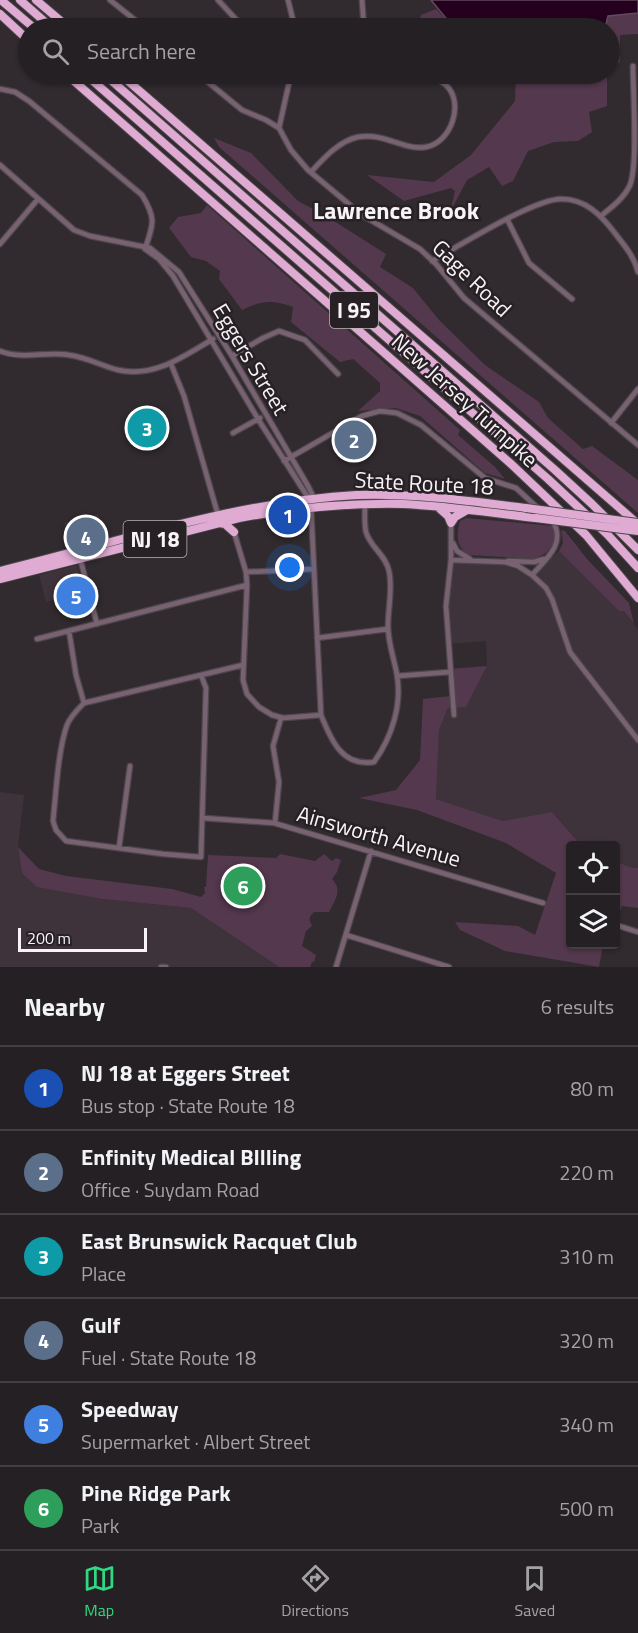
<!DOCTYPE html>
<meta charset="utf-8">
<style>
body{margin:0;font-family:"Titillium Web",sans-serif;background:#2d282b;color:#f1f3f6}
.controls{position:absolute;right:18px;bottom:18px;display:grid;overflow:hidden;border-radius:6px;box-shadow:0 2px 4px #0004}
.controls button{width:54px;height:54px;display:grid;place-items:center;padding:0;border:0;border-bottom:2px solid #423e41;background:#252023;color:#f1f3f6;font:30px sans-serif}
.scale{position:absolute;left:18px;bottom:15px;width:129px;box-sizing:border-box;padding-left:6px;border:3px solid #f7f3f6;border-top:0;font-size:16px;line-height:21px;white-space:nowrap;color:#f7f3f6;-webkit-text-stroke:4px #272125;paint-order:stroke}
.you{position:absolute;left:290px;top:568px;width:21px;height:21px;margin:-15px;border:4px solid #fff;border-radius:50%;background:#1a73e8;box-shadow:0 0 0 9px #1a73e833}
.badge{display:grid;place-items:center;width:39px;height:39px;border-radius:50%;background:#2fd883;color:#fff;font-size:20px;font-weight:700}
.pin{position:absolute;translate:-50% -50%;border:3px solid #fff;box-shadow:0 2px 6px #0006}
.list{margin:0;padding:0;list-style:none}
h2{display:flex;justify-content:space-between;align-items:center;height:78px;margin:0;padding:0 24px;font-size:26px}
h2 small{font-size:20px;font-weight:400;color:#a3a3a6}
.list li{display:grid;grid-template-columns:39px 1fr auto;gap:18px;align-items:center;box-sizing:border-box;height:84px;padding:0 24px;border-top:2px solid #423e41}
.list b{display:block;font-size:22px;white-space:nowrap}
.list p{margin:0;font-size:20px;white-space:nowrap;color:#a3a3a6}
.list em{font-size:20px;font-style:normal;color:#a3a3a6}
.icon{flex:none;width:33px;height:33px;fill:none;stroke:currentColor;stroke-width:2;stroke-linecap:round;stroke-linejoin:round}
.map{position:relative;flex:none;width:638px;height:967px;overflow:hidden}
.search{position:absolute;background:#252023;box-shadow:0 2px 4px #0004;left:18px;right:18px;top:18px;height:66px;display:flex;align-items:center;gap:15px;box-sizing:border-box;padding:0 21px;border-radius:33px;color:#a3a3a6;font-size:22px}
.sheet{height:582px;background:#252023}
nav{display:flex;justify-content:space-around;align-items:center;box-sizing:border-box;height:84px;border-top:2px solid #423e41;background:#252023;font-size:16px;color:#a3a3a6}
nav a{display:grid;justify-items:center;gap:3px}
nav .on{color:#2fd883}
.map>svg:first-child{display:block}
.built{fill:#3e323b}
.green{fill:#54384d}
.water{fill:#24001e;stroke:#63495f;stroke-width:1.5}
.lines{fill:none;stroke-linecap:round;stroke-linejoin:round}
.street-casing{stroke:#4d474b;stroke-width:7}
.highway-casing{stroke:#4d474b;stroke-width:10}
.street{stroke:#786272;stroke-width:4.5}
.highway{stroke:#dfabd3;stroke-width:8}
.highway-bridge-casing{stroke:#4d474b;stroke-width:10;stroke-linecap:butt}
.highway-bridge{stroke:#dfabd3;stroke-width:8}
.labels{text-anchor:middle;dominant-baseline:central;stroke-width:5;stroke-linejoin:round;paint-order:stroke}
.shield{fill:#272125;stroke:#b9b4b7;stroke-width:1.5}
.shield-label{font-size:21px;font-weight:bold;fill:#f7f3f6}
.street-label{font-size:22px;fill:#f7f3f6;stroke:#272125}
.neighbourhood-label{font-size:24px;font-weight:bold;fill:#f7f3f6;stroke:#272125}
</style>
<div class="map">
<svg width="638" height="967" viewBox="0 0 638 967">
<rect width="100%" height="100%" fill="#312b2f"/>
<path class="built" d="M 98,514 L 105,539 L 71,548 L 64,523 Z
M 559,551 L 619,611 L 624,611 L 638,630 L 638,868 L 629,867 L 616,861 L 616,846 L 581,845 L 552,812 L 503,821 L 436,799 L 439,730 L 448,708 L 466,707 L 487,666 L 486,641 L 448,644 L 450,563 L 495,562 L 531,575 Z
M 77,565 L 86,599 L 70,602 L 68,596 L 46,602 L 39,575 Z
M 0,792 L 24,795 L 18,847 L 22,873 L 102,899 L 191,908 L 279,967 L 0,967 Z"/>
<path class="green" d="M 436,9 L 454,28 L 417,28 L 421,15 Z
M 638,13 L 638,34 L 620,35 L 620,62 L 610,68 L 610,28 L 605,28 L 608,16 Z
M 516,74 L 554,74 L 569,82 L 582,79 L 589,74 L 607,74 L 607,106 L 589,112 L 592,132 L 578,141 L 554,142 L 528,151 L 513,181 L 502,186 L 489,167 L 467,180 L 450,212 L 455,191 L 451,188 L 404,201 L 367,175 L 434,182 L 471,155 L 515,101 Z
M 214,138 L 251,153 L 298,201 L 326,216 L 386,254 L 380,267 L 413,288 L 439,320 L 485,365 L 539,402 L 548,418 L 583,449 L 592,446 L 638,480 L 638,513 L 219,147 Z
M 207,205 L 460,430 L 458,435 L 495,467 L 505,479 L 485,473 L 420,416 L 396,408 L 358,411 L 380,391 L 380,383 L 353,359 L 340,362 L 291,322 L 293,307 C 273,300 262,300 242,310 L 219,279 L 220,271 L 206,261 L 191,257 L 169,228 L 178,217 L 201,213 Z
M 466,518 L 553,526 L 555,538 L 553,545 L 546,553 L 535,559 L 468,555 C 456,545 456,536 460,521 Z
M 561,530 L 565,531 L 587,559 L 629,603 L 634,624 L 624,611 L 619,611 L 559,551 L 563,543 Z
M 487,666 L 466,707 L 448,708 L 439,730 L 436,799 L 503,821 L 552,812 L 581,845 L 570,846 L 570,945 L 603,945 L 599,967 L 505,951 L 460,930 L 455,922 L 518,926 L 535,935 L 556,873 L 506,843 L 417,810 L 359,798 L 396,790 L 420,760 L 423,699 L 451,696 L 449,669 Z
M 18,847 L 39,869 L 66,876 L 172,889 L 201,897 L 205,893 L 204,887 L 206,887 L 208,855 L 276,858 L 280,854 L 315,861 L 324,854 L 332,861 L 336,858 L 341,860 L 337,872 L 332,879 C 343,890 335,900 329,912 L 314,912 C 308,918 309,919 312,926 L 306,931 L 302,946 L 316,955 L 314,962 L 312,962 L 310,967 L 279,967 L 191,908 L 102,899 L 37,887 L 22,873 Z
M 616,861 L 629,867 L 638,868 L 638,908 L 622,906 L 616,921 Z"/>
<path class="water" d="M 431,0 L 638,0 L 638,13 L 608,16 L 605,28 L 454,28 Z"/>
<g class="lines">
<defs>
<path id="street" d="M 110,0 L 145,28
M 218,0 L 244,28
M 288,0 L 295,28
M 362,0 L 364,28
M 198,74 L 242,110 L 266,120 L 279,128 L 291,150 L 308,170 L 362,215 L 420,249 L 436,264 L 464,298 L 638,445
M 0,89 L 15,92 L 29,101 L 142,195 C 156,218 154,223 145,249
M 279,128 L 291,74
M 0,165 L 74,230 L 90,236 L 150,248 L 179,272 L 232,356 L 308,486 L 312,494 L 309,500
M 311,172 C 324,158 339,141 358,137 C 384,132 404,151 426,147 C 451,143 465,103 446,85 C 439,79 429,77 421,74
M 602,215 C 612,207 624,198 630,185 C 638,164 633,93 633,66
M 507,219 L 529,263 L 572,299
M 0,244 L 38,199
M 145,249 L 159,259 L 173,276 L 258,419 L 309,499
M 432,261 C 459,246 535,198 562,199 C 585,199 601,215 614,232 C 624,245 634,256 638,272
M 0,351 C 23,360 46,351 69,355 C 86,357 102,366 118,370 C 155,378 184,356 213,339
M 232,356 L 263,338 L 279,331 L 305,340 L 338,374
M 171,364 L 184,396 L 218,515
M 611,423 L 638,389
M 233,433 L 260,418
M 284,461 L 362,416 L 380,411 L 397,413 L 421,425 L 485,478 L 516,488 L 540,510
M 311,507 L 321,715 C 331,740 342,767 374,762 C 392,737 402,705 397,675 C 394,658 388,643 388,626 C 388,608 393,589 389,571 C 386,555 370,547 366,532 C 364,524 365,513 365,504
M 451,523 L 451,560 L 446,606 L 454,715
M 234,532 L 246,572 L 247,585 L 243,680 L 247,694 L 259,707 L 272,715 L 283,718 L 321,715
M 453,543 L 457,551 L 470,559
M 80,558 L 97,624
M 451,560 L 505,562 L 518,566 L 532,575 L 546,588 L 552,599 L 570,652 L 638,740
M 508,561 L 534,562 L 544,559
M 246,572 L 313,569
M 532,575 C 546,559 566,544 553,522
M 69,631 L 76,675 L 84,703
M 317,638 L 388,629
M 37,639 L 247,585
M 201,675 L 206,688 L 201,857 L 163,854 L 66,841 L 56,830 L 53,821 C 56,793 58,750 67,725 C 70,717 78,709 84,703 L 243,665
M 397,676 L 450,672
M 203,818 L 274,823 L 543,903
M 275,823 L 279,782 L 273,746 L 281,718
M 119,848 L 130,766
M 616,925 L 638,932
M 346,935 L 449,967
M 161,967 L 166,967
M 336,967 L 371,851"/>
<path id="highway" d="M 1,0 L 34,28
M 20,0 L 52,28
M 36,0 L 69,28
M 0,14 L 28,40
M 66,74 L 510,463 L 586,535 L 638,598
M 85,74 L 548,479 L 607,534 L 638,568
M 104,74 L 555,470 L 592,504 L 638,550
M 120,74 L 638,524
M 439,508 L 448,516 L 451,523 L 455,517 L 467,510
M 219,523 L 225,524 L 234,532
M 0,571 C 118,542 235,502 357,495 C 414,493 470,501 526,508
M 0,579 L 239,518 C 293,508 348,503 403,504 C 447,506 492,513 536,518"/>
</defs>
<use href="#street" class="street-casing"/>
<use href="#highway" class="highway-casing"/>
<use href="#street" class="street"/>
<use href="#highway" class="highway"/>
<defs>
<path id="highway-bridge" d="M 526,508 L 638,523
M 536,518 L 638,531"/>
</defs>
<use href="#highway-bridge" class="highway-bridge-casing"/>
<use href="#highway-bridge" class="highway-bridge"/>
</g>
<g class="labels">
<g class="shield">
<rect x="330" y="292" width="48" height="36" rx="4.5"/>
<rect x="123.5" y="521" width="63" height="36" rx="4.5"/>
</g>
<g class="shield-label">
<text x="354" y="310">I 95</text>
<text x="155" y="539">NJ 18</text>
</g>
<g class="street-label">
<text transform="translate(472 278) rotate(44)">Gage Road</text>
<text transform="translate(251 359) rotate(59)">Eggers Street</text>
<text transform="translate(465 400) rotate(42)">New Jersey Turnpike</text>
<text transform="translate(424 483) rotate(3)">State Route 18</text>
<text transform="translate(379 836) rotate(16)">Ainsworth Avenue</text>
</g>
<g class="neighbourhood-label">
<text x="396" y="210">Lawrence Brook</text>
</g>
</g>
</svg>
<div class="controls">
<button><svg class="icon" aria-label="locate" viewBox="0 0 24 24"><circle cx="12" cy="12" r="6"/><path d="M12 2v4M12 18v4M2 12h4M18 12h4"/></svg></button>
<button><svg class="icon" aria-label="layers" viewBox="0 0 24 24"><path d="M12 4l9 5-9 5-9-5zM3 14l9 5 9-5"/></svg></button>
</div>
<div class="scale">200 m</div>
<div class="you"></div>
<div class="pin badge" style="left:288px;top:515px;background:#1a4fb4">1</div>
<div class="pin badge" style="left:354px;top:440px;background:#5c6f8a">2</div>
<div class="pin badge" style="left:147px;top:428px;background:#0f9aa8">3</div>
<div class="pin badge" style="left:86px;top:537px;background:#5c6f8a">4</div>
<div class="pin badge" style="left:76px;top:596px;background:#3f7fe0">5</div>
<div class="pin badge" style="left:243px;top:886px;background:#2e9e5b">6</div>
<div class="search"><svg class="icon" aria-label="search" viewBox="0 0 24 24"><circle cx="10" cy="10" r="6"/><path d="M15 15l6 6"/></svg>Search here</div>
</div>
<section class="sheet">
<h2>Nearby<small>6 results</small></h2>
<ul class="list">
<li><span class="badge" style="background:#1a4fb4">1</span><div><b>NJ 18 at Eggers Street</b><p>Bus stop · State Route 18</p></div><em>80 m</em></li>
<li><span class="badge" style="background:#5c6f8a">2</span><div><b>Enfinity Medical BIlling</b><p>Office · Suydam Road</p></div><em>220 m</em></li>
<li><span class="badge" style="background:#0f9aa8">3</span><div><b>East Brunswick Racquet Club</b><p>Place</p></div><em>310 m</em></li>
<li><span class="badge" style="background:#5c6f8a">4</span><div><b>Gulf</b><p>Fuel · State Route 18</p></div><em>320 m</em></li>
<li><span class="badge" style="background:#3f7fe0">5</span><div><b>Speedway</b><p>Supermarket · Albert Street</p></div><em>340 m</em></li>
<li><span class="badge" style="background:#2e9e5b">6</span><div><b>Pine Ridge Park</b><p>Park</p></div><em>500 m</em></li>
</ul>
</section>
<nav>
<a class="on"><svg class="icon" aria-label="map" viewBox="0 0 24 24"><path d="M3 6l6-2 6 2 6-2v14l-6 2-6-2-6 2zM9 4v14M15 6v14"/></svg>Map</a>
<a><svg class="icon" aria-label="directions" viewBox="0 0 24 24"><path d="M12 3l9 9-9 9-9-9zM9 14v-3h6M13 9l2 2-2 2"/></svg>Directions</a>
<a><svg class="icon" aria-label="saved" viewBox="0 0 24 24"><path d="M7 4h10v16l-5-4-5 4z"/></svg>Saved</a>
</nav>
